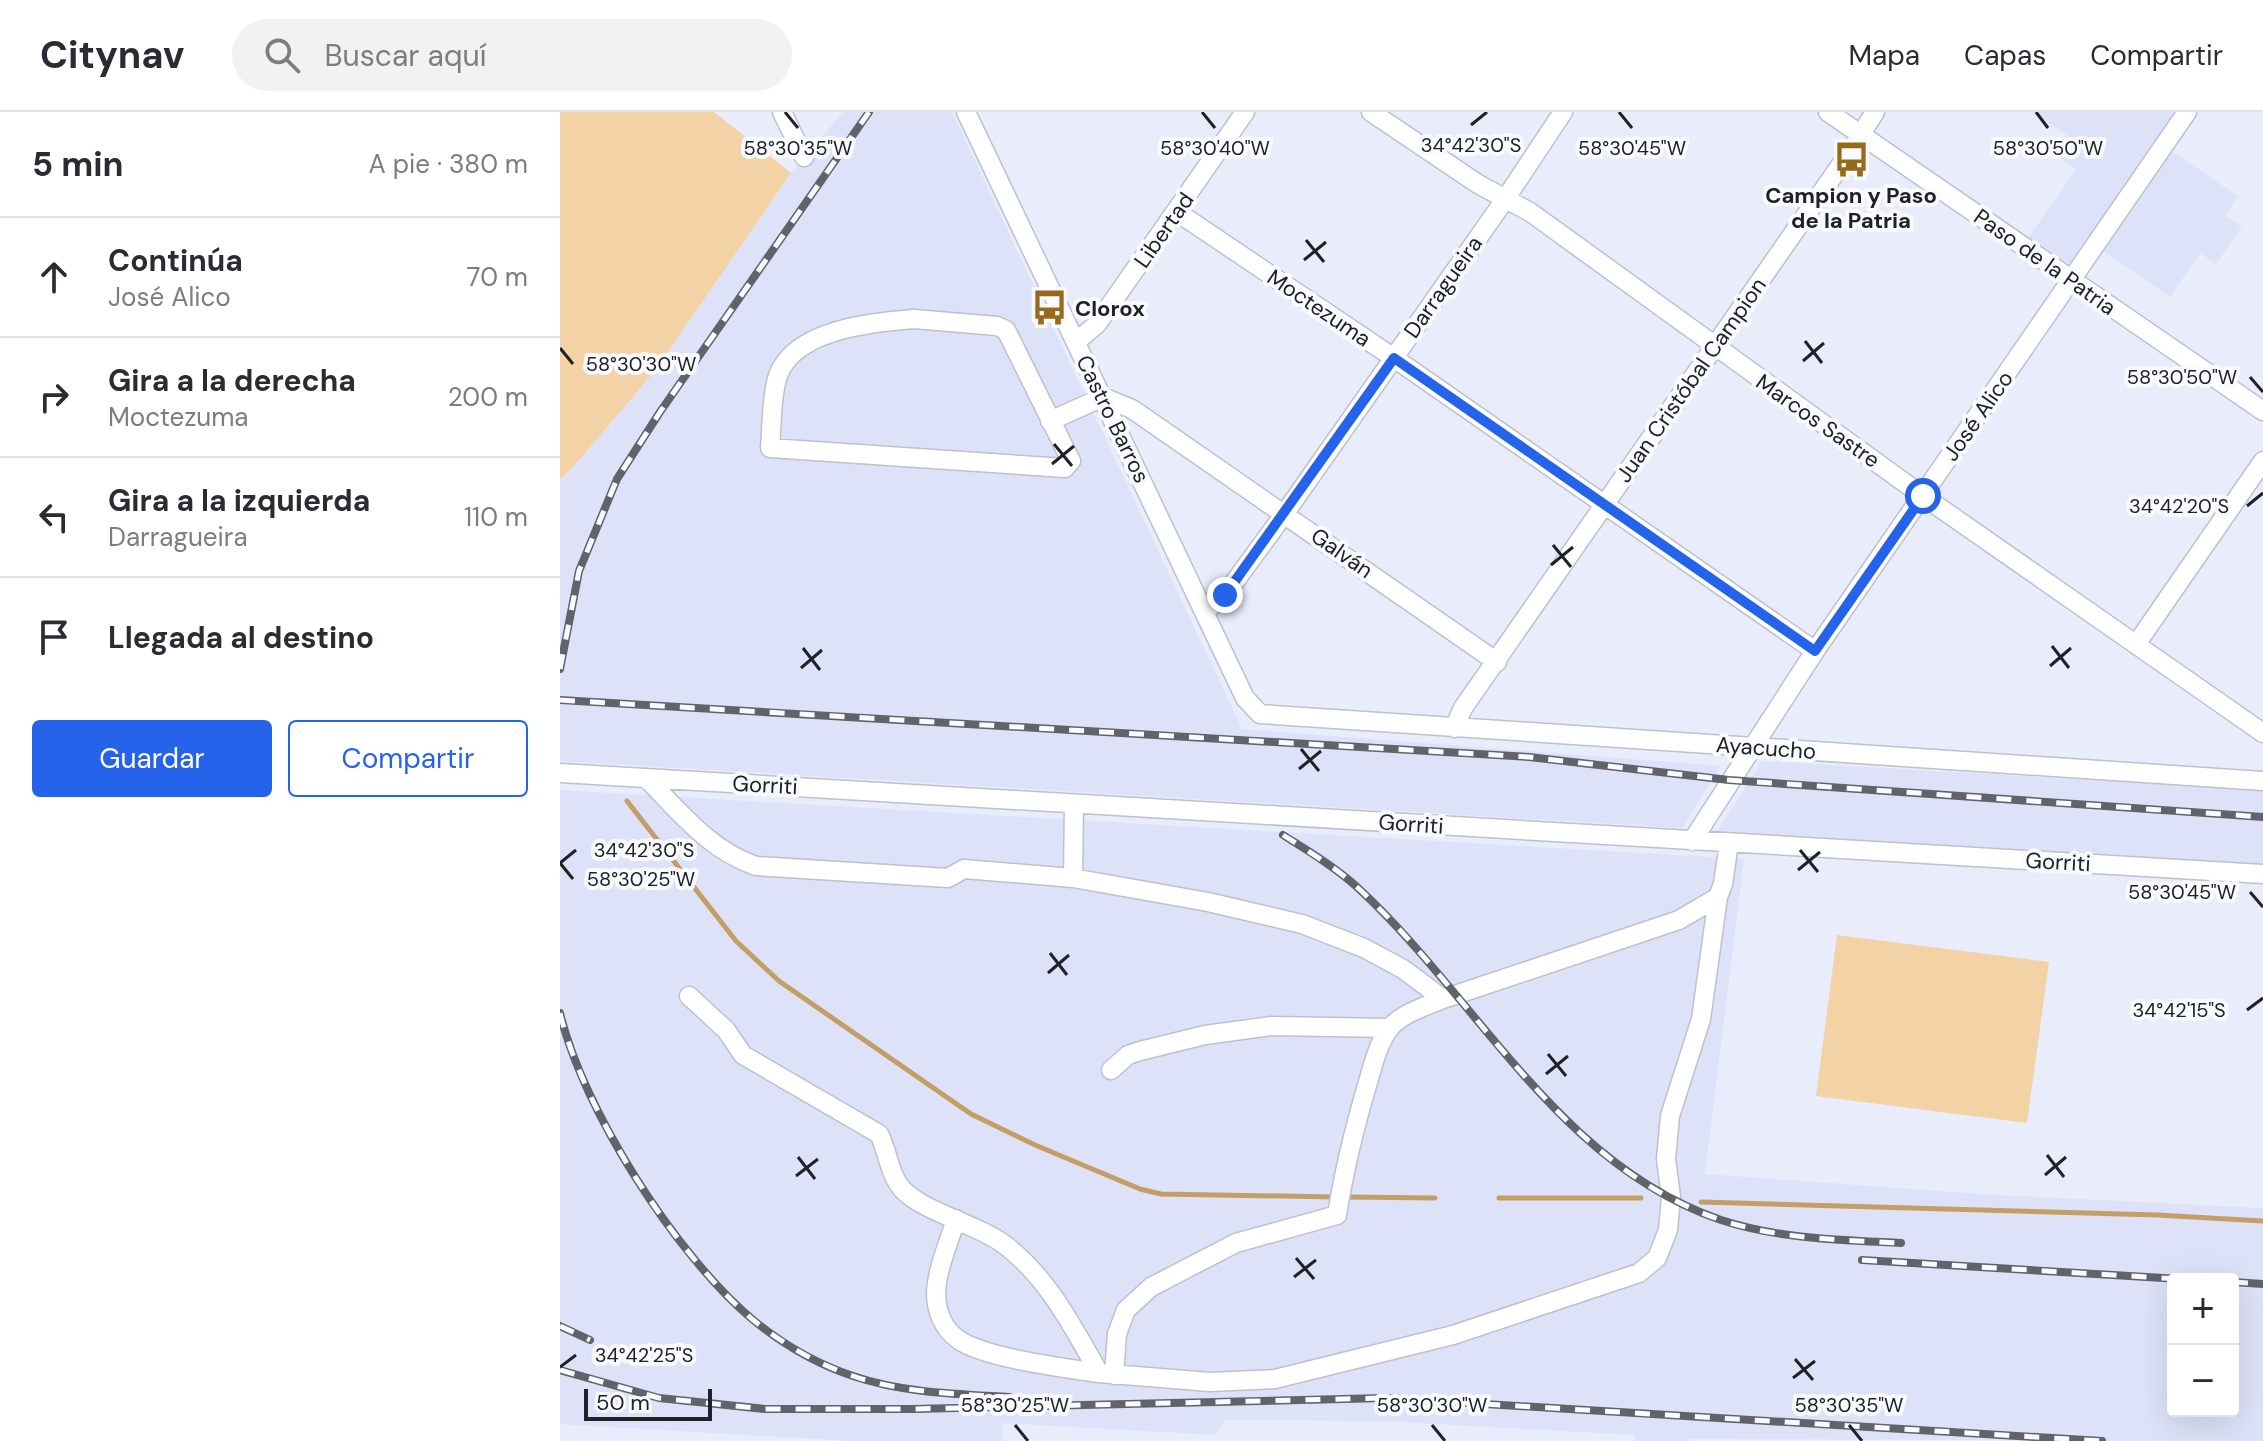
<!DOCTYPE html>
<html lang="es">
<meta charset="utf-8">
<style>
body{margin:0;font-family:"DM Sans",sans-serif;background:#f2f2f3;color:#2b2b33}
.controls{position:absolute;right:24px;bottom:24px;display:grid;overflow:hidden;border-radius:8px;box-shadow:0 8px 32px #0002}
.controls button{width:72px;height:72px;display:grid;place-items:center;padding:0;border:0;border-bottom:2px solid #e1e1e2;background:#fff;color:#2b2b33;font:40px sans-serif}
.scale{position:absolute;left:24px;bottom:20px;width:128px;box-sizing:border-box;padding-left:8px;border:4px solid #202126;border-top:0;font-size:22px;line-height:28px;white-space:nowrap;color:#202126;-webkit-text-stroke:6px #f9fafd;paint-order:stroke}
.stop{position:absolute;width:24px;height:24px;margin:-18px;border:6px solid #2563eb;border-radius:50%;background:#fff}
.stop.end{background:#2563eb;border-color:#fff;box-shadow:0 2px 8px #0008}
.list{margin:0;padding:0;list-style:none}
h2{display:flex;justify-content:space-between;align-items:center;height:104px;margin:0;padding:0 32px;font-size:34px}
h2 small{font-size:26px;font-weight:400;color:#7c7c81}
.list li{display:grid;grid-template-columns:52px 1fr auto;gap:24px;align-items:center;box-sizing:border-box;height:120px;padding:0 32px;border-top:2px solid #e1e1e2}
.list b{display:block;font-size:30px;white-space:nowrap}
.list p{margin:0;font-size:26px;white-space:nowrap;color:#7c7c81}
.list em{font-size:26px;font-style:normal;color:#7c7c81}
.actions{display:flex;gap:16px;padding:24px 32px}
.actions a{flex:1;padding:18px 0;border:2px solid #2563eb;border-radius:8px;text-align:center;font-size:28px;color:#2563eb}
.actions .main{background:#2563eb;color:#fff}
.icon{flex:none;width:44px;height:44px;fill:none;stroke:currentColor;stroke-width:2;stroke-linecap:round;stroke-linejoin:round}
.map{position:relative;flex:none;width:1703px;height:1329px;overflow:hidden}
header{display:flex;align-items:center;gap:48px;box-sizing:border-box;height:112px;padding:0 40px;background:#fff;border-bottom:2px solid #e1e1e2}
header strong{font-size:38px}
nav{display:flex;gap:44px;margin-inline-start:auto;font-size:28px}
.search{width:560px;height:72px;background:#f2f2f3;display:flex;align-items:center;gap:20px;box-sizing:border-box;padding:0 28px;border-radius:44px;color:#7c7c81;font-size:30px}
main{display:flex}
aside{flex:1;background:#fff}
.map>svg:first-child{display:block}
.built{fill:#dde2f8;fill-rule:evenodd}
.green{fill:#f3d3a5}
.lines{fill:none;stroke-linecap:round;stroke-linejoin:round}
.stream{stroke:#c59e66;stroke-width:5}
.minor-casing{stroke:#bdc0ce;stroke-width:21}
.minor{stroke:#fff;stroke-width:18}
.rail-casing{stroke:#61626a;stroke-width:8}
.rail{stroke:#f9fafd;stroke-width:5;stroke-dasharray:15;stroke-linecap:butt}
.route{stroke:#2563eb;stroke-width:10}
.ticks{fill:none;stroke:#202126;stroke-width:3}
.labels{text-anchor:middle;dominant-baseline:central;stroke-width:8;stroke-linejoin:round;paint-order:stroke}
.poi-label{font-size:22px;font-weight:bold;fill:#202126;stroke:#f9fafd}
.street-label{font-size:22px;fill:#202126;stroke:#f9fafd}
.ticks-label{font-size:20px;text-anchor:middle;fill:#202126;stroke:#f9fafd;stroke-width:8;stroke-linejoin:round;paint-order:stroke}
</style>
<header>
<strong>Citynav</strong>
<div class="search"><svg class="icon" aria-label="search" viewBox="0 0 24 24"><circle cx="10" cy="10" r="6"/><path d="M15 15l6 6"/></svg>Buscar aquí</div>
<nav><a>Mapa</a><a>Capas</a><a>Compartir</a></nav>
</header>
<main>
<aside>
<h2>5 min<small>A pie · 380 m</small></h2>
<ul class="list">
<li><svg class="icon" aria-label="ahead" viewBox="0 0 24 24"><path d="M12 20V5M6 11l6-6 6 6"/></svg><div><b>Continúa</b><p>José Alico</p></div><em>70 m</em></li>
<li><svg class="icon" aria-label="right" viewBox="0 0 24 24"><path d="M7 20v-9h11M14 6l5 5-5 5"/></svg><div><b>Gira a la derecha</b><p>Moctezuma</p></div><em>200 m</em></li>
<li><svg class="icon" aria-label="left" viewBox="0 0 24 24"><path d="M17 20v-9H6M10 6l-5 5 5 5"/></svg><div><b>Gira a la izquierda</b><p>Darragueira</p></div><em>110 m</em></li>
<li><svg class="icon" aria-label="arrive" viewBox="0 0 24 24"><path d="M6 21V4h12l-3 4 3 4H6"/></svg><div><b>Llegada al destino</b></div></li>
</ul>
<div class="actions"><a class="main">Guardar</a><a>Compartir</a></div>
</aside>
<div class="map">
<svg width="1703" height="1329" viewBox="0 0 1703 1329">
<rect width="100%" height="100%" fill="#e9ecfb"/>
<path class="built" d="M 283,0 L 392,0 L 682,617 L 1160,654 L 1123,716 L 0,649 L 0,367 L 14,354 L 94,260 L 231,61 Z
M 1479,0 L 1616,0 L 1514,149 L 1508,151 L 1468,126 L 1516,58 L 1495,43 L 1508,24 L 1477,3 Z
M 1610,38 L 1678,84 L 1665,104 L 1682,115 L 1656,152 L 1640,141 L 1610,185 L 1541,137 Z
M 1202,649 L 1703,678 L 1703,752 L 1156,721 Z
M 0,678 L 1184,747 L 1145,1062 L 1436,1083 L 1703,1096 L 1703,1329 L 1130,1327 L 1129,1329 L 1075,1329 L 1075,1323 L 824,1309 L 665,1308 L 656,1323 L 443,1311 L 442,1329 L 292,1329 L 0,1312 ZM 1613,1167 L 1673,1167 L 1673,1299 L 1613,1299 Z"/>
<path class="green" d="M 0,0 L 154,0 L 231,61 L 94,260 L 14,354 L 0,367 Z
M 1277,823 L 1489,850 L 1467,1011 L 1256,984 Z"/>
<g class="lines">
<path class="stream" d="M 67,689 L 176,829 L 219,869 L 411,1002 L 475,1033 L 580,1077 L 601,1082 L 776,1085
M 786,1085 L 875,1086
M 939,1086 L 1081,1086
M 1141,1090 L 1597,1103 L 1703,1109"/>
<defs>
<path id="minor" d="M 222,0 L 244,45
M 406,0 L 685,586 L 700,602 L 1703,669
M 811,0 L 918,72 L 970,100 L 1363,384 L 1703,621
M 1268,0 L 1703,299
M 617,100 L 834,246 L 1255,539
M 354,207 L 437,214 L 446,218 L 511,349 L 505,356 L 210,336 C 212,315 211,272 222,255 C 244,217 314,210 354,207 Z
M 516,230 L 537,212 L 685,0
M 543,285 L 572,297 L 937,550
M 490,309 L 543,285
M 644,500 L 665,483 L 725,401 L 946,86 L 1003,0
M 1577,531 L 1703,349
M 894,616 L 903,596 L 1287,44 L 1315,0
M 0,661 L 1703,762
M 86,666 C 120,700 149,738 196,754 L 388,766 L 404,757 L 513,766 L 648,790 L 742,812 L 804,836 L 843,857 L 883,887 C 866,894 840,902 829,917 C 818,932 813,953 808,970 C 795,1014 784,1058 777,1103 L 676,1131 L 591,1175 L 566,1198 L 557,1222 L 554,1263
M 1132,729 L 1255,539 L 1627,0
M 513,766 L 514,692
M 129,884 L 166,918 L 183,943 L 319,1022 C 328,1039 329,1063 343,1078 C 364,1100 419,1113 445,1133 C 488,1166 513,1215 539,1261 L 650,1270 L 715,1267 L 893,1223 L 1079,1161 L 1097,1146 L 1108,1118 L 1111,1085 L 1106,1047 L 1110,1004 L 1141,907 L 1158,785
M 883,887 L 1119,808 L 1158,785 L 1163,772 L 1169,731
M 551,958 L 568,943 L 580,939 L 645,923 L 712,914 L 829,916
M 396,1107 C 389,1130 377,1157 376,1180 C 376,1199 383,1217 399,1228 C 425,1246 505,1256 539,1261"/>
</defs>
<use href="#minor" class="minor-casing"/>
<use href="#minor" class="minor"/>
<defs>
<path id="rail" d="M 0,557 L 19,459 L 57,367 L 100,300 L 309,0
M 0,588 L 969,645 L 1169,668 L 1703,705
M 723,723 C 748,739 775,755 797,775 C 918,886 997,1052 1161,1108 C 1219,1127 1281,1128 1341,1131
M 0,901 C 23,998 116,1143 192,1207 C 221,1231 257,1252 293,1264 C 343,1281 397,1282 449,1285
M 1302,1148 L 1620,1167
M 1673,1170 L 1703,1172
M 0,1214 L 30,1228
M 0,1258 L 99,1286 L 205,1297 L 354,1297 L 825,1286 L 1542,1329"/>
</defs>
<use href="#rail" class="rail-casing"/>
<use href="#rail" class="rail"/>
</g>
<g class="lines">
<path class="route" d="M 665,483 L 834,246 L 1255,539 L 1363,384"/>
</g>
<path class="ticks" d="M 225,0 L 238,16M 642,0 L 655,16M 1059,0 L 1072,16M 1476,0 L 1488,16M 911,13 L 927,0M 746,128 L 764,150M 744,148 L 766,130M 1245,229 L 1262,251M 0,236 L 13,252M 1243,249 L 1264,231M 1690,265 L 1703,280M 494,332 L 512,354M 492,352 L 514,334M 1687,394 L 1703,381M 993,433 L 1011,455M 991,453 L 1013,435M 1492,534 L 1509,556M 243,536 L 260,558M 1490,554 L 1511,536M 241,556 L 262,538M 741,637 L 759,659M 739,657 L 761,639M 1240,738 L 1258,760M 0,751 L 13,767M 0,751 L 16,738M 1238,758 L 1260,740M 1690,780 L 1703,795M 490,841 L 507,863M 488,861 L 509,843M 1687,898 L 1703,886M 988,942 L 1006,964M 986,962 L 1008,944M 1487,1043 L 1504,1065M 238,1045 L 255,1067M 1485,1063 L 1506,1045M 236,1064 L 258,1047M 736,1146 L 754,1167M 734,1165 L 756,1148M 1235,1247 L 1253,1268M 0,1255 L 16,1243M 1233,1266 L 1255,1249M 455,1313 L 468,1329M 872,1313 L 885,1329M 1289,1313 L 1302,1329"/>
<defs>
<symbol id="bus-bare" viewBox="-9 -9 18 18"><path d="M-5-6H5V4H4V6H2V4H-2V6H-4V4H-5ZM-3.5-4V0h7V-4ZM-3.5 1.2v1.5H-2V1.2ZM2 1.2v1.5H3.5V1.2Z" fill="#976a19" stroke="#f9fafd" stroke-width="2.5" paint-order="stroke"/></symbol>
</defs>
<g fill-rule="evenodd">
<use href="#bus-bare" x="1266" y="22" width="51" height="51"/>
<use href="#bus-bare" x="464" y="170" width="51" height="51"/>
</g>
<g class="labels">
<g class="poi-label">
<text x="1291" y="83">Campion y Paso<tspan x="1291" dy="25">de la Patria</tspan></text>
<text x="515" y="196" text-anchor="start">Clorox</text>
</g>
<g class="street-label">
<text transform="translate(604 118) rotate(-55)">Libertad</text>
<text transform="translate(1485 150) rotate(35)">Paso de la Patria</text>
<text transform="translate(883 175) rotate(-55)">Darragueira</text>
<text transform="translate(759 196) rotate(34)">Moctezuma</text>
<text transform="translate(1131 268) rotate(-55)">Juan Cristóbal Campion</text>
<text transform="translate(1418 304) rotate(-55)">José Alico</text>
<text transform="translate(553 307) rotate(64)">Castro Barros</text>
<text transform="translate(1258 309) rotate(35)">Marcos Sastre</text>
<text transform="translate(782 441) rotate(35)">Galván</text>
<text transform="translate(1206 636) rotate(4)">Ayacucho</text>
<text transform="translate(205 673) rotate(3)">Gorriti</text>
<text transform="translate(851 712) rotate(4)">Gorriti</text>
<text transform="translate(1498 750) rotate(3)">Gorriti</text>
</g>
</g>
<g class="ticks-label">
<text x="911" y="40">34°42'30"S</text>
<text x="1072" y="43">58°30'45"W</text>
<text x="1488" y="43">58°30'50"W</text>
<text x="238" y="43">58°30'35"W</text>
<text x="655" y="43">58°30'40"W</text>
<text x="81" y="259">58°30'30"W</text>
<text x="1622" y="272">58°30'50"W</text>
<text x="1619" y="401">34°42'20"S</text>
<text x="84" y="745">34°42'30"S</text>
<text x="81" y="774">58°30'25"W</text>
<text x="1622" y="787">58°30'45"W</text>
<text x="1619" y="905">34°42'15"S</text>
<text x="84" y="1250">34°42'25"S</text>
<text x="455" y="1300">58°30'25"W</text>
<text x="872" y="1300">58°30'30"W</text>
<text x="1289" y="1300">58°30'35"W</text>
</g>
</svg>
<div class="controls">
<button>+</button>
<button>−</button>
</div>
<div class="scale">50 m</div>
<div class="stop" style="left:1363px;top:384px"></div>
<div class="stop end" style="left:665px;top:483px"></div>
</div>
</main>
